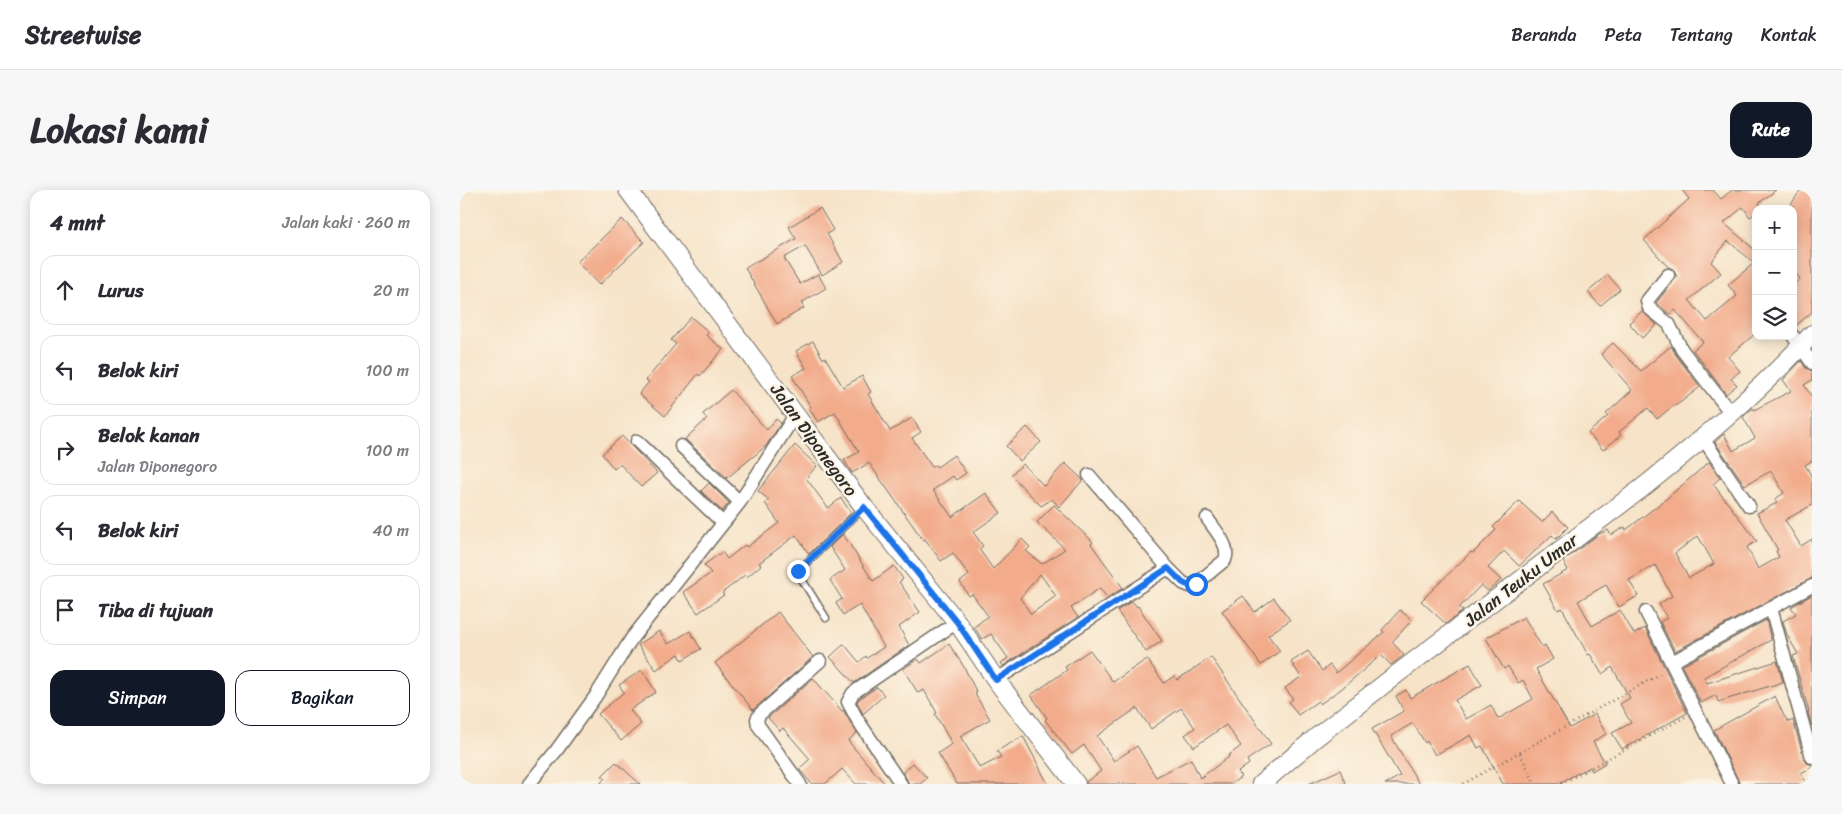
<!DOCTYPE html>
<html lang="id">
<meta charset="utf-8">
<style>
body{margin:0;font-family:Sriracha,sans-serif;background:#f7f7f7;color:#2b2b33}
.controls{position:absolute;right:15px;top:15px;display:grid;overflow:hidden;border-radius:10px;box-shadow:0 2px 12px #0003}
.controls button{width:45px;height:45px;display:grid;place-items:center;padding:0;border:0;border-bottom:1px solid #e1e1e2;background:#fff;color:#2b2b33;font:25px sans-serif}
.stop{position:absolute;width:15px;height:15px;margin:-11px;border:4px solid #1a73e8;border-radius:50%;background:#fff}
.stop.end{background:#1a73e8;border-color:#fff;box-shadow:0 1px 5px #0008}
.list{margin:0;padding:0;list-style:none}
h2{display:flex;justify-content:space-between;align-items:center;height:65px;margin:0;padding:0 20px;font-size:21px}
h2 small{font-size:16px;font-weight:400;color:#7c7c81}
.list li{display:grid;grid-template-columns:32px 1fr auto;gap:15px;align-items:center;box-sizing:border-box;height:70px;margin:0 10px 10px;padding:0 10px;border:1px solid #e1e1e2;border-radius:15px}
.list b{display:block;font-size:19px;white-space:nowrap}
.list p{margin:0;font-size:16px;white-space:nowrap;color:#7c7c81}
.list em{font-size:16px;font-style:normal;color:#7c7c81}
.actions{display:flex;gap:10px;padding:15px 20px}
.actions a{flex:1;padding:11px 0;border:1px solid #111827;border-radius:15px;text-align:center;font-size:18px;color:#111827}
.actions .main{background:#111827;color:#fff}
.icon{flex:none;width:28px;height:28px;fill:none;stroke:currentColor;stroke-width:2;stroke-linecap:round;stroke-linejoin:round}
.map{position:relative;flex:none;width:1352px;height:594px;overflow:hidden;border-radius:15px}
header{display:flex;align-items:center;gap:30px;box-sizing:border-box;height:70px;padding:0 25px;background:#fff;border-bottom:1px solid #e1e1e2}
header strong{font-size:24px}
nav{display:flex;gap:28px;margin-inline-start:auto;font-size:18px}
.intro{display:flex;align-items:center;justify-content:space-between;box-sizing:border-box;height:120px;padding:0 30px}
h1{margin:0;font-size:35px}
.button{padding:12px 22px;border-radius:15px;background:#111827;color:#fff;font-size:18px;font-weight:700}
main{display:flex;gap:30px;padding:0 30px}
aside{flex:1;background:#fff;border-radius:15px;box-shadow:0 2px 12px #0003}
.map>svg:first-child{display:block}
.building{fill:#f2ac8c;fill-rule:evenodd}
.lines{fill:none;stroke-linecap:round;stroke-linejoin:round}
.lane-casing{stroke:#726b62;stroke-width:9}
.street-casing{stroke:#726b62;stroke-width:15}
.secondary-casing{stroke:#726b62;stroke-width:20}
.path{stroke:#726b62;stroke-width:2.5;stroke-dasharray:1 4;stroke-linecap:butt}
.lane{stroke:#fff;stroke-width:6}
.street{stroke:#fff;stroke-width:12}
.secondary{stroke:#fff;stroke-width:18}
.route{stroke:#1a73e8;stroke-width:6}
.labels{text-anchor:middle;dominant-baseline:central;stroke-width:4.5;stroke-linejoin:round;paint-order:stroke}
.street-label{font-size:18px;fill:#2b2b2b;stroke:#fcf5e5}
</style>
<header>
<strong>Streetwise</strong>
<nav><a>Beranda</a><a>Peta</a><a>Tentang</a><a>Kontak</a></nav>
</header>
<div class="intro"><h1>Lokasi kami</h1><a class="button">Rute</a></div>
<main>
<aside>
<h2>4 mnt<small>Jalan kaki · 260 m</small></h2>
<ul class="list">
<li><svg class="icon" aria-label="ahead" viewBox="0 0 24 24"><path d="M12 20V5M6 11l6-6 6 6"/></svg><div><b>Lurus</b></div><em>20 m</em></li>
<li><svg class="icon" aria-label="left" viewBox="0 0 24 24"><path d="M17 20v-9H6M10 6l-5 5 5 5"/></svg><div><b>Belok kiri</b></div><em>100 m</em></li>
<li><svg class="icon" aria-label="right" viewBox="0 0 24 24"><path d="M7 20v-9h11M14 6l5 5-5 5"/></svg><div><b>Belok kanan</b><p>Jalan Diponegoro</p></div><em>100 m</em></li>
<li><svg class="icon" aria-label="left" viewBox="0 0 24 24"><path d="M17 20v-9H6M10 6l-5 5 5 5"/></svg><div><b>Belok kiri</b></div><em>40 m</em></li>
<li><svg class="icon" aria-label="arrive" viewBox="0 0 24 24"><path d="M6 21V4h12l-3 4 3 4H6"/></svg><div><b>Tiba di tujuan</b></div></li>
</ul>
<div class="actions"><a class="main">Simpan</a><a>Bagikan</a></div>
</aside>
<div class="map">
<svg width="1352" height="594" viewBox="0 0 1352 594">
<rect width="100%" height="100%" fill="#fcf5e5"/>
<filter id="ink" filterUnits="userSpaceOnUse"><feTurbulence type="fractalNoise" baseFrequency=".02" numOctaves="2"/><feDisplacementMap in="SourceGraphic" scale="10" xChannelSelector="R" yChannelSelector="G"/><feConvolveMatrix kernelMatrix="1 2 1 2 8 2 1 2 1" color-interpolation-filters="sRGB"/></filter>
<filter id="wash" filterUnits="userSpaceOnUse"><feTurbulence type="fractalNoise" baseFrequency=".0096" numOctaves="4" result="noise"/><feDisplacementMap in="SourceGraphic" scale="20" xChannelSelector="R" yChannelSelector="G"/><feGaussianBlur stdDeviation="1.12" result="paint"/><feColorMatrix in="noise" values="0 0 0 0 0 0 0 0 0 0 0 0 0 0 0 0 0 1.4 0 .05"/><feComposite in="paint" operator="in"/></filter>
<g filter="url(#wash)">
<rect width="100%" height="100%" fill="#f6e3c8"/>
<g id="blocks">
<path class="building" d="M 1222,0 L 1253,0 L 1261,9 L 1272,0 L 1316,0 L 1299,13 L 1302,17 L 1296,19 L 1296,23 L 1290,27 L 1283,17 L 1264,33 L 1296,61 L 1296,143 L 1268,167 L 1280,181 L 1271,189 L 1277,195 L 1266,204 L 1233,160 L 1243,152 L 1215,120 L 1210,124 L 1196,113 L 1217,87 L 1213,79 L 1208,77 L 1184,50 L 1229,9 ZM 1268,51 L 1294,73 L 1268,95 L 1277,106 L 1247,131 L 1229,110 L 1261,83 L 1251,72 Z
M 1341,0 L 1352,0 L 1352,122 L 1333,138 L 1333,95 L 1340,89 L 1333,80 L 1333,16 L 1331,14 Z
M 360,18 L 373,40 L 367,44 L 383,72 L 362,85 L 345,56 L 324,68 L 340,94 L 358,84 L 366,98 L 341,113 L 344,118 L 317,134 L 285,78 L 336,49 L 329,37 Z
M 162,29 L 184,52 L 139,95 L 117,72 Z
M 1148,85 L 1160,99 L 1140,116 L 1128,102 Z
M 1182,121 L 1197,135 L 1182,148 L 1169,133 Z
M 231,127 L 249,142 L 246,145 L 263,159 L 240,186 L 238,184 L 205,226 L 179,204 L 189,192 L 186,190 L 216,154 L 211,150 Z
M 353,151 L 363,169 L 365,167 L 383,197 L 402,186 L 411,202 L 408,204 L 430,241 L 452,228 L 461,242 L 452,248 L 472,277 L 475,275 L 477,277 L 494,265 L 506,283 L 496,290 L 493,286 L 473,300 L 492,327 L 526,303 L 541,323 L 513,342 L 523,356 L 519,359 L 533,379 L 562,349 L 570,357 L 566,361 L 582,374 L 605,359 L 577,332 L 594,315 L 633,352 L 631,354 L 663,398 L 647,408 L 640,398 L 611,418 L 618,427 L 543,476 L 541,473 L 548,468 L 531,444 L 522,449 L 514,437 L 528,426 L 512,404 L 509,406 L 500,392 L 509,385 L 493,363 L 481,371 L 465,349 L 463,350 L 409,273 L 392,283 L 384,270 L 399,262 L 375,222 L 358,232 L 349,218 L 351,217 L 332,186 L 346,178 L 336,161 ZM 580,384 L 596,406 L 571,424 L 560,408 Z
M 1153,153 L 1181,181 L 1211,156 L 1216,165 L 1240,197 L 1221,212 L 1215,216 L 1214,215 L 1197,229 L 1188,218 L 1159,242 L 1161,245 L 1143,260 L 1128,243 L 1148,226 L 1146,224 L 1172,200 L 1141,164 Z
M 1341,171 L 1346,178 L 1352,181 L 1352,190 L 1344,195 L 1352,207 L 1352,271 L 1345,275 L 1352,287 L 1352,315 L 1325,330 L 1341,356 L 1352,349 L 1352,388 L 1215,461 L 1200,432 L 1207,428 L 1199,414 L 1212,406 L 1195,375 L 1169,390 L 1178,406 L 1159,417 L 1146,395 L 1118,411 L 1132,436 L 1160,420 L 1174,444 L 1185,438 L 1227,523 L 1162,559 L 1152,543 L 1171,533 L 1160,514 L 1170,508 L 1152,477 L 1142,484 L 1130,464 L 1128,465 L 1102,418 L 1098,420 L 1083,394 L 1108,380 L 1103,371 L 1139,344 L 1148,340 L 1151,345 L 1165,337 L 1166,340 L 1206,309 L 1249,272 L 1260,288 L 1253,294 L 1297,351 L 1287,357 L 1298,379 L 1319,367 L 1316,361 L 1318,360 L 1297,323 L 1317,313 L 1315,309 L 1324,303 L 1311,281 L 1285,295 L 1255,252 L 1264,244 L 1273,261 L 1295,248 L 1283,227 L 1293,218 L 1294,220 L 1331,201 L 1323,190 ZM 1238,346 L 1254,374 L 1229,388 L 1215,363 Z
M 271,200 L 307,240 L 316,229 L 321,233 L 306,256 L 267,288 L 225,249 L 247,229 L 243,224 Z
M 567,237 L 581,252 L 560,271 L 546,256 Z
M 162,246 L 197,283 L 181,297 L 160,274 L 154,279 L 142,264 Z
M 335,255 L 357,276 L 346,288 L 368,318 L 381,308 L 391,323 L 349,364 L 336,345 L 299,373 L 301,375 L 287,387 L 285,385 L 262,403 L 264,405 L 238,423 L 223,402 L 251,383 L 244,375 L 262,362 L 267,369 L 285,355 L 287,357 L 319,333 L 305,313 L 309,310 L 298,301 Z
M 605,273 L 623,290 L 599,317 L 592,309 L 581,316 L 551,285 L 563,274 L 584,296 Z
M 249,293 L 269,313 L 262,321 L 241,301 Z
M 1059,311 L 1082,332 L 1092,322 L 1108,337 L 1096,349 L 1092,345 L 1059,376 L 1044,361 L 1028,378 L 1041,390 L 1028,401 L 1021,395 L 999,418 L 1003,421 L 986,434 L 961,411 L 1011,362 L 1013,363 L 1036,340 L 1033,337 Z
M 383,344 L 413,391 L 434,376 L 443,389 L 439,392 L 460,422 L 439,437 L 449,455 L 394,493 L 370,467 L 384,454 L 399,472 L 406,466 L 407,468 L 424,457 L 400,415 L 383,425 L 376,413 L 382,409 L 370,390 L 385,380 L 370,357 Z
M 1352,405 L 1352,536 L 1348,522 L 1349,522 L 1333,466 L 1338,464 L 1327,445 L 1323,431 L 1336,424 L 1331,417 Z
M 783,406 L 795,422 L 814,408 L 830,430 L 808,445 L 820,461 L 801,475 L 762,421 Z
M 672,411 L 677,417 L 678,416 L 702,451 L 686,462 L 657,421 Z
M 940,420 L 952,430 L 932,452 L 944,465 L 931,475 L 921,465 L 881,499 L 860,514 L 858,511 L 838,525 L 829,512 L 833,509 L 825,498 L 841,487 L 831,472 L 848,461 L 862,481 L 870,475 L 876,483 L 924,442 L 922,440 Z
M 318,422 L 353,467 L 293,520 L 255,473 Z
M 1064,427 L 1082,457 L 1085,455 L 1093,469 L 1076,479 L 1110,538 L 1135,524 L 1146,544 L 1133,552 L 1145,573 L 1132,581 L 1130,577 L 1097,594 L 1043,594 L 1022,556 L 1018,558 L 1011,545 L 975,565 L 967,551 L 965,553 L 953,533 L 931,546 L 959,594 L 925,594 L 940,586 L 912,539 L 944,521 L 936,506 L 946,500 L 950,508 L 1010,474 L 1022,495 L 995,510 L 1006,529 L 1031,515 L 1038,529 L 1073,509 L 1063,490 L 1058,493 L 1048,476 L 1044,479 L 1026,448 Z
M 1306,430 L 1311,450 L 1244,487 L 1247,493 L 1317,471 L 1323,492 L 1258,512 L 1256,505 L 1241,513 L 1222,476 Z
M 199,441 L 208,454 L 230,441 L 241,459 L 222,470 L 219,464 L 196,480 L 178,455 Z
M 489,454 L 504,477 L 517,503 L 515,504 L 530,529 L 500,546 L 520,578 L 541,567 L 537,561 L 563,546 L 588,594 L 497,594 L 478,563 L 492,554 L 475,524 L 477,523 L 464,500 L 458,503 L 443,479 L 458,469 L 461,473 Z
M 630,460 L 653,492 L 687,469 L 704,493 L 714,486 L 717,490 L 751,467 L 811,554 L 787,570 L 789,574 L 778,582 L 781,587 L 771,594 L 626,594 L 626,592 L 641,581 L 624,555 L 612,564 L 585,530 L 587,528 L 571,505 L 607,480 L 605,477 ZM 677,518 L 691,539 L 721,518 L 735,538 L 725,545 L 734,557 L 766,535 L 781,556 L 768,566 L 769,567 L 740,588 L 731,569 L 696,587 L 677,556 L 654,571 L 637,546 Z
M 182,480 L 196,502 L 170,520 L 181,534 L 161,551 L 138,524 L 164,502 L 159,495 Z
M 353,488 L 382,521 L 383,520 L 397,543 L 388,551 L 425,594 L 396,594 L 382,579 L 365,594 L 352,594 L 339,579 L 350,569 L 323,538 L 320,541 L 308,528 Z
M 417,497 L 424,505 L 403,524 L 397,512 L 399,509 Z
M 1315,506 L 1324,526 L 1329,532 L 1333,530 L 1344,569 L 1347,573 L 1352,575 L 1352,577 L 1341,583 L 1347,594 L 1280,594 L 1254,540 Z
M 156,572 L 180,594 L 140,594 L 145,588 L 142,586 Z
M 453,573 L 467,588 L 460,594 L 449,594 L 443,582 Z
M 880,580 L 886,594 L 849,594 Z"/>
</g>
</g>
<g filter="url(#ink)">
<use href="#blocks" fill-opacity="0" stroke="#726b62" stroke-width="1"/>
<g class="lines">
<defs>
<path id="lane" d="M 366,428 L 341,388 L 338,381 L 403,318"/>
<path id="street" d="M 1208,85 L 1187,111 L 1189,118 L 1209,134 L 1222,160 L 1270,222
M 1333,146 L 1352,173
M 1242,247 L 1289,316
M 177,251 L 263,333
M 221,256 L 280,312
M 629,285 L 708,378 L 723,393 L 730,396 L 736,394 L 765,370 C 771,356 754,339 747,328
M 1311,418 L 1352,567
M 1186,422 L 1272,594
M 1212,472 L 1352,396
M 536,490 L 708,378
M 69,594 L 96,561 L 135,507 L 172,448 L 280,312 L 335,225
M 340,594 L 298,535 L 297,529 L 300,524 L 360,471
M 441,594 L 397,529 L 388,512 L 393,503 L 497,432"/>
<path id="secondary" d="M 168,0 L 404,317 L 497,432 L 536,490 L 616,594
M 801,594 L 854,549 L 937,484 L 1186,295 C 1244,248 1302,199 1352,144"/>
</defs>
<use href="#lane" class="lane-casing"/>
<use href="#street" class="street-casing"/>
<use href="#secondary" class="secondary-casing"/>
<path class="path" d="M 1060,563 L 1075,594
M 1003,594 L 1202,483
M 1101,594 L 1225,527"/>
<use href="#lane" class="lane"/>
<use href="#street" class="street"/>
<use href="#secondary" class="secondary"/>
</g>
</g>
<g class="lines" filter="url(#ink)">
<path class="route" d="M 338,381 L 404,317 L 497,432 L 536,490 L 708,378 L 723,393 L 730,396 L 736,394"/>
</g>
<g class="labels">
<g class="street-label">
<text transform="translate(354 250) rotate(54)">Jalan Diponegoro</text>
<text transform="translate(1061 390) rotate(-38)">Jalan Teuku Umar</text>
</g>
</g>
</svg>
<div class="controls">
<button>+</button>
<button>−</button>
<button><svg class="icon" aria-label="layers" viewBox="0 0 24 24"><path d="M12 4l9 5-9 5-9-5zM3 14l9 5 9-5"/></svg></button>
</div>
<div class="stop" style="left:736px;top:394px"></div>
<div class="stop end" style="left:338px;top:381px"></div>
</div>
</main>
